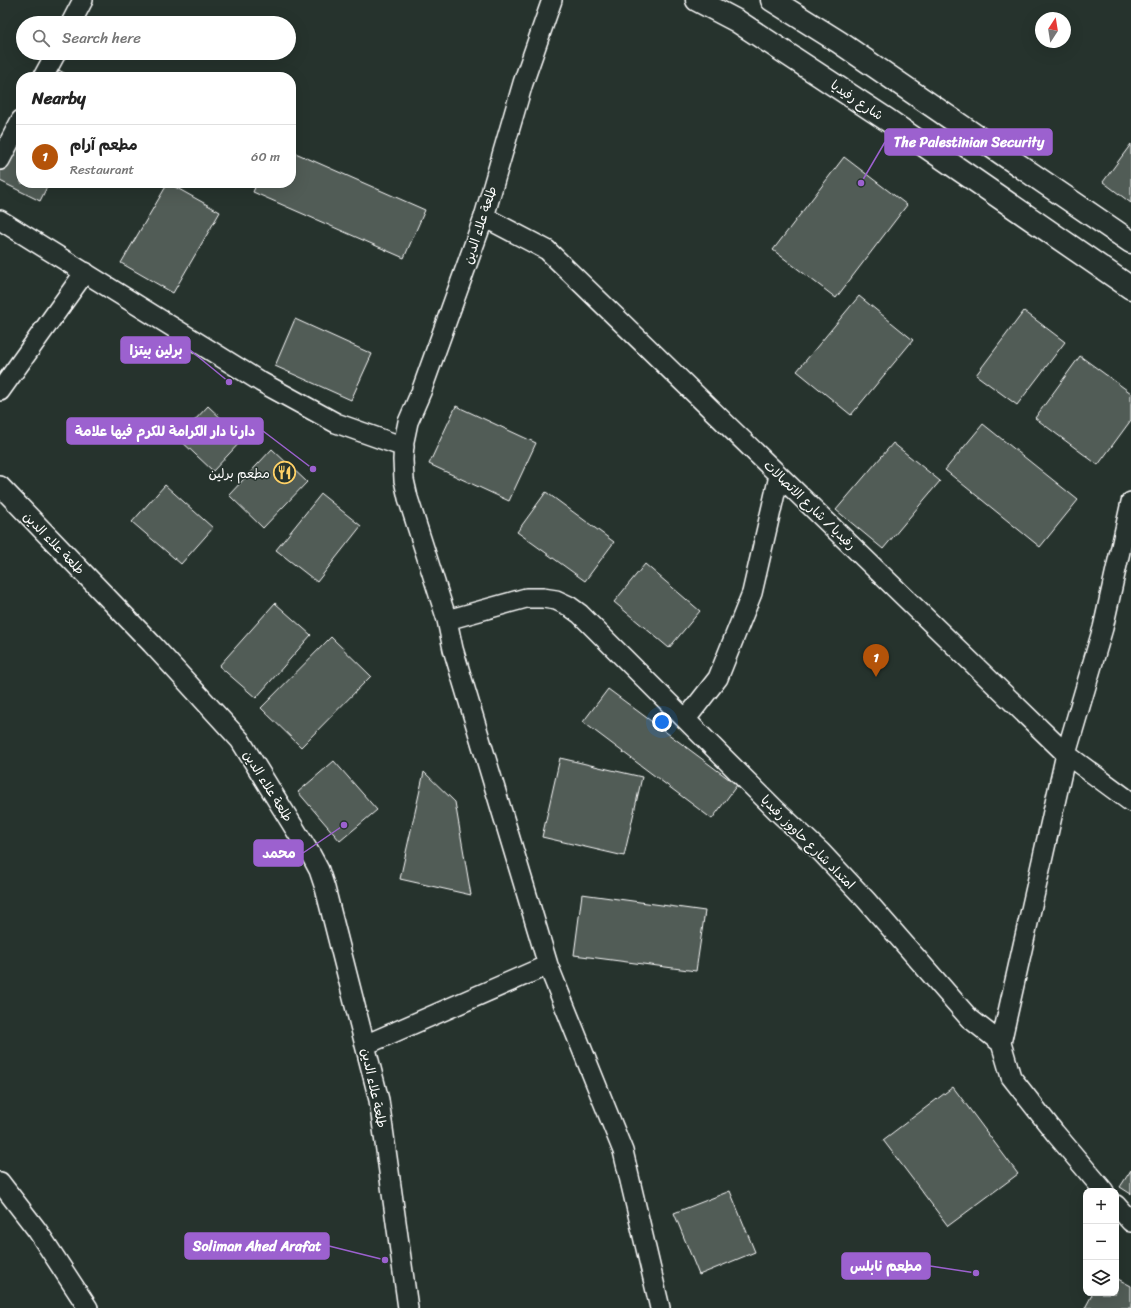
<!DOCTYPE html>
<meta charset="utf-8">
<style>
body{margin:0;font-family:Sriracha,"Playpen Sans Arabic",sans-serif;background:#f6f6f6;color:#222}
.controls{position:absolute;right:12px;bottom:12px;display:grid;overflow:hidden;border-radius:8px;box-shadow:0 4px 16px #0002}
.controls button{width:36px;height:36px;display:grid;place-items:center;padding:0;border:0;border-bottom:1px solid #e0e0e0;background:#fff;color:#222;font:20px sans-serif}
.compass{position:absolute;left:1035px;top:12px;width:36px;height:36px;border-radius:50%;background:#fff;box-shadow:0 4px 16px #0002;rotate:12deg}
.you{position:absolute;left:662px;top:722px;width:14px;height:14px;margin:-10px;border:3px solid #fff;border-radius:50%;background:#1a73e8;box-shadow:0 0 0 6px #1a73e833}
.badge{display:grid;place-items:center;width:26px;height:26px;border-radius:50%;background:#b45309;color:#fff;font-size:13px;font-weight:700}
.pin{position:absolute;translate:-50% -33px;filter:drop-shadow(0 1px 2px #0008)}
.pin::after{content:'';position:absolute;top:21px;width:14px;height:12px;background:inherit;clip-path:polygon(0 0,100% 0,50% 100%)}
.list{margin:0;padding:0;list-style:none}
h2{display:flex;justify-content:space-between;align-items:center;height:52px;margin:0;padding:0 16px;font-size:17px}
h2 small{font-size:13px;font-weight:400;color:#767676}
.list li{display:grid;grid-template-columns:26px 1fr auto;gap:12px;align-items:center;box-sizing:border-box;height:64px;padding:0 16px;border-top:1px solid #e0e0e0}
.list b{display:block;font-size:15px;white-space:nowrap}
.list p{margin:0;font-size:13px;white-space:nowrap;color:#767676}
.list em{font-size:13px;font-style:normal;color:#767676}
.icon{flex:none;width:22px;height:22px;fill:none;stroke:currentColor;stroke-width:2;stroke-linecap:round;stroke-linejoin:round}
.map{position:relative;flex:none;width:1131px;height:1308px;overflow:hidden}
.search{position:absolute;background:#fff;box-shadow:0 4px 16px #0002;left:16px;top:16px;width:280px;height:44px;display:flex;align-items:center;gap:10px;box-sizing:border-box;padding:0 14px;border-radius:22px;color:#767676;font-size:15px}
.panel{position:absolute;background:#fff;box-shadow:0 4px 16px #0002;left:16px;top:72px;width:280px;height:116px;border-radius:16px}
.map>svg:first-child{display:block}
.building{fill:#515c57;stroke:#fff}
.lines{fill:none;stroke-linecap:round;stroke-linejoin:round}
.street-casing{stroke:#fff;stroke-width:22}
.secondary-casing{stroke:#fff;stroke-width:25}
.street{stroke:#26332d;stroke-width:19}
.secondary{stroke:#26332d;stroke-width:22}
.labels{text-anchor:middle;dominant-baseline:central;stroke-width:3;stroke-linejoin:round;paint-order:stroke}
.street-label{font-size:13px;fill:#fff;stroke:#26332d}
.poi-label{font-size:13px;fill:#fff;stroke:#26332d;text-anchor:end}
.leader{fill:none;stroke:#9c61cf;stroke-width:1.5}
.callout-dot{fill:#9c61cf;stroke:#26332d;stroke-width:1.5}
.callout{fill:#9c61cf;stroke:#9c61cf;stroke-width:1.5}
.callout-label{font-size:14px;text-anchor:middle;font-weight:bold;fill:#fff}
</style>
<div class="map">
<svg width="1131" height="1308" viewBox="0 0 1131 1308">
<rect width="100%" height="100%" fill="#26332d"/>
<filter id="ink" filterUnits="userSpaceOnUse"><feTurbulence type="fractalNoise" baseFrequency=".025" numOctaves="2"/><feDisplacementMap in="SourceGraphic" scale="8" xChannelSelector="R" yChannelSelector="G"/><feConvolveMatrix kernelMatrix="1 2 1 2 8 2 1 2 1" color-interpolation-filters="sRGB"/></filter>
<g filter="url(#ink)">
<path class="building" d="M 51,66 L 72,77 L 46,77 Z
M 21,124 L 21,183 L 49,183 L 40,201 L 0,181 L 0,164 Z
M 1131,144 L 1131,203 L 1103,182 Z
M 291,151 L 425,210 L 404,258 L 253,192 L 257,183 L 291,183 Z
M 844,157 L 907,205 L 836,298 L 773,250 Z
M 168,183 L 220,212 L 173,293 L 121,263 Z
M 859,296 L 913,340 L 851,415 L 797,371 Z
M 1024,311 L 1065,342 L 1017,405 L 976,375 Z
M 295,319 L 372,354 L 351,400 L 275,366 Z
M 1080,356 L 1131,393 L 1131,420 L 1098,465 L 1035,418 Z
M 208,406 L 243,439 L 213,471 L 178,438 Z
M 456,406 L 536,443 L 509,501 L 429,464 Z
M 983,424 L 1078,500 L 1040,547 L 945,470 Z
M 893,443 L 940,481 L 883,549 L 836,510 Z
M 272,449 L 307,482 L 263,528 L 229,495 Z
M 165,485 L 213,528 L 181,564 L 132,522 Z
M 546,492 L 614,542 L 585,581 L 517,532 Z
M 321,494 L 361,526 L 317,582 L 276,550 Z
M 645,564 L 700,611 L 669,648 L 614,602 Z
M 275,603 L 311,635 L 256,698 L 219,666 Z
M 331,637 L 371,676 L 301,747 L 261,708 Z
M 608,689 L 737,785 L 712,819 L 583,722 Z
M 560,758 L 642,777 L 624,856 L 542,837 Z
M 334,761 L 377,810 L 340,841 L 298,792 Z
M 424,772 L 455,802 L 471,895 L 400,879 Z
M 582,894 L 705,911 L 696,971 L 574,955 Z
M 953,1087 L 1018,1174 L 948,1226 L 883,1140 Z
M 1131,1170 L 1131,1194 L 1120,1187 Z
M 730,1191 L 755,1252 L 699,1275 L 674,1213 Z
M 1116,1278 L 1131,1286 L 1131,1308 L 1085,1308 L 1093,1293 L 1116,1293 Z"/>
<g class="lines">
<defs>
<path id="street" d="M 552,0 L 523,83 L 484,217 L 421,392 L 408,422 L 404,441 L 403,460 L 404,480 L 408,498 L 447,620 L 453,649 L 548,965 L 623,1151 L 660,1308
M 71,23 L 83,0
M 43,77 L 56,53
M 0,160 L 21,120
M 484,217 L 547,250 L 1066,754 L 1131,802
M 0,220 L 261,382 L 336,423 L 404,447
M 0,391 L 85,272
M 0,486 L 152,644 L 240,740 L 311,855 L 319,870 L 325,888 L 379,1100 L 408,1308
M 447,620 L 526,598 L 543,598 L 556,600 L 569,606 L 580,614 L 776,810 L 821,852 L 866,900 L 969,1018 L 1001,1043 L 1011,1077 L 1055,1133 L 1104,1191
M 686,719 L 718,678 L 752,593 L 779,476
M 1001,1043 L 1066,754 L 1103,628 L 1131,502
M 365,1045 L 548,965
M 0,1182 L 37,1230 L 88,1308
M 1116,1205 L 1131,1222"/>
<path id="secondary" d="M 697,0 L 737,21 L 886,119 L 1131,288
M 772,0 L 839,42 L 1131,242"/>
</defs>
<use href="#street" class="street-casing"/>
<use href="#secondary" class="secondary-casing"/>
<use href="#street" class="street"/>
<use href="#secondary" class="secondary"/>
</g>
</g>
<defs>
<symbol id="restaurant-ring" viewBox="-11 -11 22 22"><circle r="9.5" fill="#26332d" stroke="#ffd166" stroke-width="1.5"/><path d="M-5-6h1v4h1v-4h1v4h1v-4h1v5L-1.5 .5V6h-2V.5L-5-1ZM5-6V6H3V1.5H1.5Q1.5-4 5-6Z" fill="#ffd166"/></symbol>
</defs>
<g fill-rule="evenodd">
<use href="#restaurant-ring" x="272" y="460" width="25" height="25"/>
</g>
<g class="labels">
<g class="street-label">
<text transform="translate(857 100) rotate(34)">شارع رفيديا</text>
<text transform="translate(480 225) rotate(-72)">طلعة علاء الدين</text>
<text transform="translate(810 505) rotate(44)">رفيديا / شارع الاتصالات</text>
<text transform="translate(54 543) rotate(46)">طلعة علاء الدين</text>
<text transform="translate(268 786) rotate(58)">طلعة علاء الدين</text>
<text transform="translate(808 842) rotate(45)">امتداد شارع حاووز رفيديا</text>
<text transform="translate(374 1088) rotate(78)">طلعة علاء الدين</text>
</g>
<g class="poi-label">
<text x="270" y="473">مطعم برلين</text>
</g>
</g>
<path class="leader" d="M861 183L885 142M229 382L190 350M313 469L263 431M344 825L303 853M385 1260L329 1246M976 1273L930 1266"/>
<g class="callout-dot">
<circle cx="861" cy="183" r="4"/>
<circle cx="229" cy="382" r="4"/>
<circle cx="313" cy="469" r="4"/>
<circle cx="344" cy="825" r="4"/>
<circle cx="385" cy="1260" r="4"/>
<circle cx="976" cy="1273" r="4"/>
</g>
<g class="callout">
<rect x="885" y="129" width="167" height="26" rx="4"/>
<rect x="121" y="337" width="69" height="26" rx="4"/>
<rect x="67" y="418" width="196" height="26" rx="4"/>
<rect x="254" y="840" width="49" height="26" rx="4"/>
<rect x="185" y="1233" width="144" height="26" rx="4"/>
<rect x="842" y="1253" width="88" height="26" rx="4"/>
</g>
<g class="callout-label">
<text x="969" y="147">The Palestinian Security</text>
<text x="156" y="355">برلين بيتزا</text>
<text x="165" y="436">دارنا دار الكرامة للكرم فيها علامة</text>
<text x="279" y="858">محمد</text>
<text x="257" y="1251">Soliman Ahed Arafat</text>
<text x="886" y="1271">مطعم نابلس</text>
</g>
</svg>
<div class="controls">
<button>+</button>
<button>−</button>
<button><svg class="icon" aria-label="layers" viewBox="0 0 24 24"><path d="M12 4l9 5-9 5-9-5zM3 14l9 5 9-5"/></svg></button>
</div>
<svg class="compass" viewBox="-18 -18 36 36"><path d="M0-13l5 13h-10z" fill="#e53935"/><path d="M0 13l5-13h-10z" fill="#767676"/></svg>
<div class="you"></div>
<div class="pin badge" style="left:876px;top:677px">1</div>
<div class="search"><svg class="icon" aria-label="search" viewBox="0 0 24 24"><circle cx="10" cy="10" r="6"/><path d="M15 15l6 6"/></svg>Search here</div>
<section class="panel">
<h2>Nearby<small></small></h2>
<ul class="list">
<li><span class="badge">1</span><div><b>مطعم آرام</b><p>Restaurant</p></div><em>60 m</em></li>
</ul>
</section>
</div>
